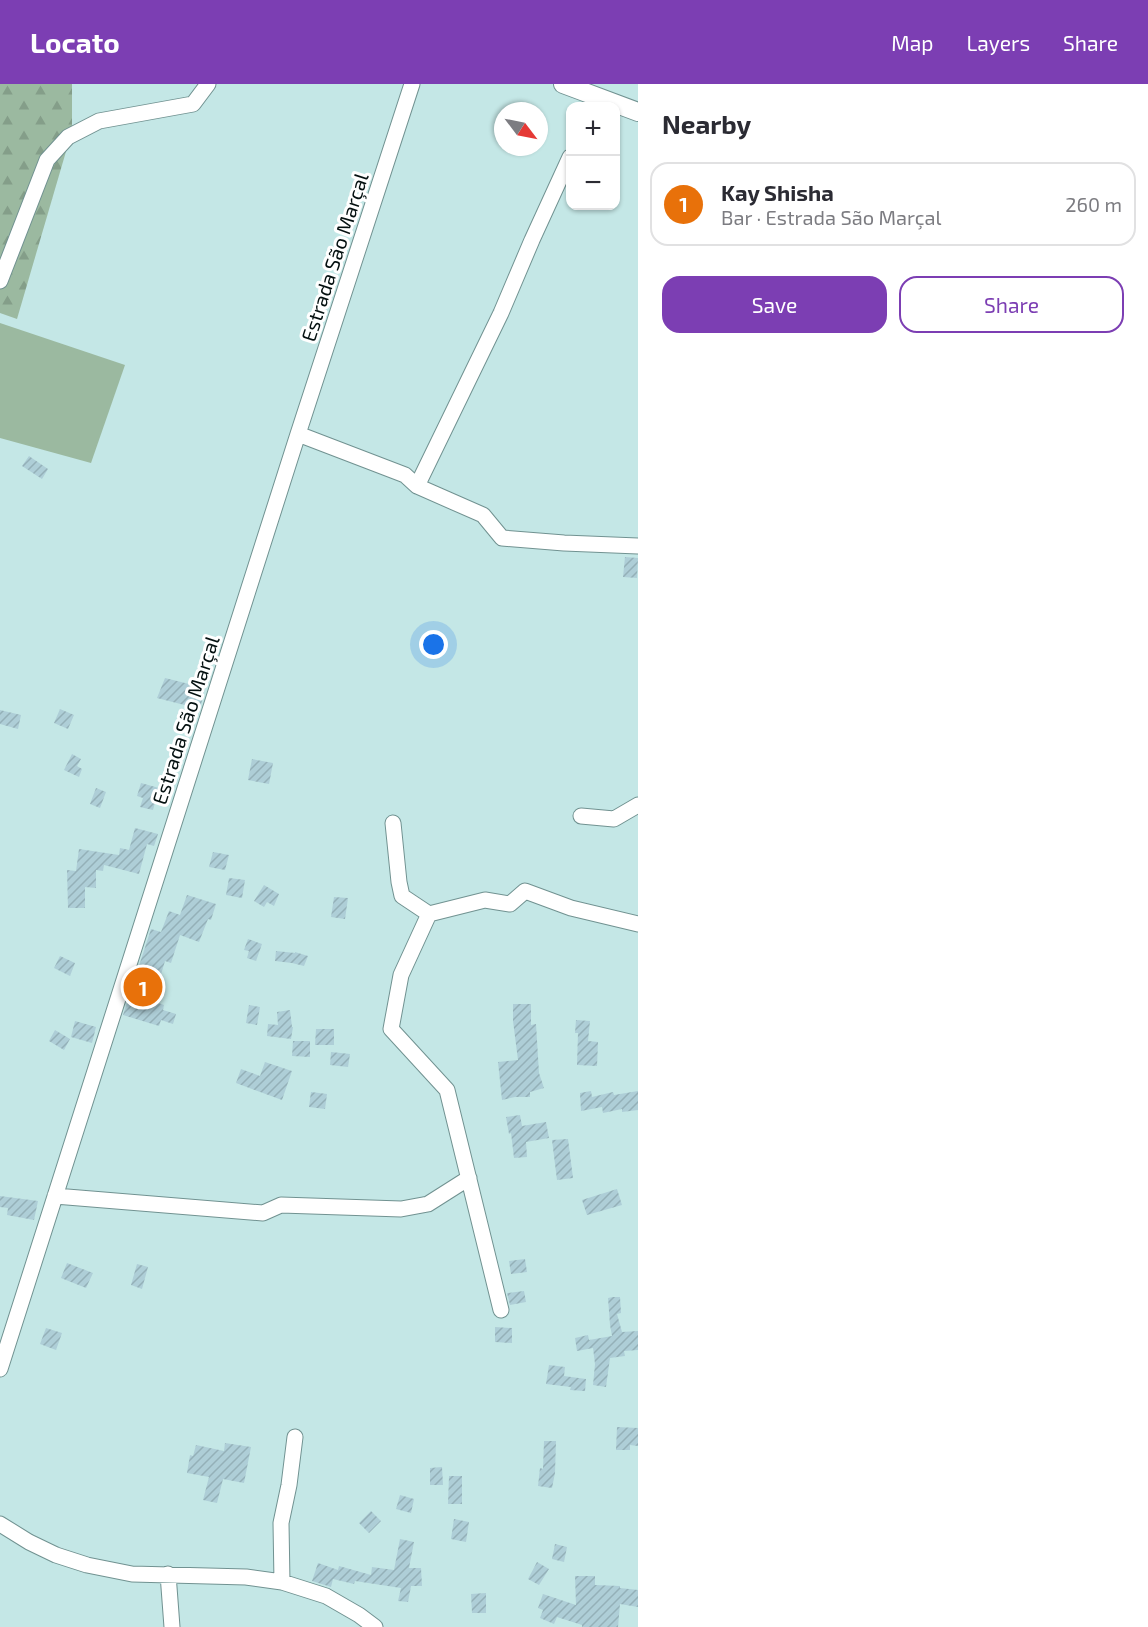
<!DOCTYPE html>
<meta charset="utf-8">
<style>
body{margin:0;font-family:"Exo 2",sans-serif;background:#f2f2f3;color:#2b2b33}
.controls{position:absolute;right:18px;top:18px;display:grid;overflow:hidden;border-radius:12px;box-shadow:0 2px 4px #0004}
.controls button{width:54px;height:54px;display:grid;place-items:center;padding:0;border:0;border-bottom:2px solid #e1e1e2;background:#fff;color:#2b2b33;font:30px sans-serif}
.compass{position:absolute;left:494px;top:18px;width:54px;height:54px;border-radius:50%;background:#fff;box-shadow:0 2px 4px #0004;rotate:122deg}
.you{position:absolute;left:434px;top:561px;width:21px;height:21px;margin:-15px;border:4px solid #fff;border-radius:50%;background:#1a73e8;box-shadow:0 0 0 9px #1a73e833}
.badge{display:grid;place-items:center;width:39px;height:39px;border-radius:50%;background:#7c3eb3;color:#fff;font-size:20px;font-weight:700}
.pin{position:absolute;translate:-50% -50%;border:3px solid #fff;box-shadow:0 2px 6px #0006}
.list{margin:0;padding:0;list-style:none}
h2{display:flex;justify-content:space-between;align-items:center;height:78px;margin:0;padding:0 24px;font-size:26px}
h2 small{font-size:20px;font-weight:400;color:#7c7c81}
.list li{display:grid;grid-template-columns:39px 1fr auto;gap:18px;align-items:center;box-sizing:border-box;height:84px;margin:0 12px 12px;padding:0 12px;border:2px solid #e1e1e2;border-radius:18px}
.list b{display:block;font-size:22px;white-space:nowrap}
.list p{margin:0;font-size:20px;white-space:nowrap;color:#7c7c81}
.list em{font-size:20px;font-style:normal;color:#7c7c81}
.actions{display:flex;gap:12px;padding:18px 24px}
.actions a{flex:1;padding:14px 0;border:2px solid #7c3eb3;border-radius:18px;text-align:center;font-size:21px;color:#7c3eb3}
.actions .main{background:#7c3eb3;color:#fff}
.map{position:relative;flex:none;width:638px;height:1543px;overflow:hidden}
header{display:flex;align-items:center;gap:36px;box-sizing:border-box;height:84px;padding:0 30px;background:#7c3eb3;color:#fff}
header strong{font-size:28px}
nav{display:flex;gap:33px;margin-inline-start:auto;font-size:21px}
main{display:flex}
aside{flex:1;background:#fff}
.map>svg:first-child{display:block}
.forest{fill:url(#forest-firs)}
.pitch{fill:#9bb9a0}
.building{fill:url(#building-hatch)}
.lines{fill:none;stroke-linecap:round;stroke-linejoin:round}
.minor-casing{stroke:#719291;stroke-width:17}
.major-casing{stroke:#719291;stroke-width:20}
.minor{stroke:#fff;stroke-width:15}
.major{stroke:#fff;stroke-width:18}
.labels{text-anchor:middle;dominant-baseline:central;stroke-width:6;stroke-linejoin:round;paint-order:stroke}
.street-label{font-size:20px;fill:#041010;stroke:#fff}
</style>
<header>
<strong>Locato</strong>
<nav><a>Map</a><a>Layers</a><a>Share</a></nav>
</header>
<main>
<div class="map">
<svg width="638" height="1543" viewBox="0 0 638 1543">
<defs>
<pattern id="forest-firs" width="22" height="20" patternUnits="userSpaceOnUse" patternTransform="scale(1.5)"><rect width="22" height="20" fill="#9bb9a0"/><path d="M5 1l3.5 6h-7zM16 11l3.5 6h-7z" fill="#849e89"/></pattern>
<pattern id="building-hatch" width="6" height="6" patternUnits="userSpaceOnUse" patternTransform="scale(1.5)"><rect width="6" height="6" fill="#aeced7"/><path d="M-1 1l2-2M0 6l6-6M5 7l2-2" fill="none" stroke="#94b0b8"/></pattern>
</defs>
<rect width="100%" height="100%" fill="#c4e7e6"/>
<path class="forest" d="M 0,0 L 72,0 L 72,47 L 17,235 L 0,229 Z"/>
<path class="pitch" d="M 0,239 L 125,281 L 91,379 L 0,354 Z"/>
<path class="building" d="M 29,372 L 48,385 L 42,395 L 22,382 Z
M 625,473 L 638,474 L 637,494 L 623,493 Z
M 165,594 L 205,604 L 200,625 L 157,614 Z
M 60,625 L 74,631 L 68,645 L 54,639 Z
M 0,626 L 21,631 L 18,645 L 0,640 Z
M 72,670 L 81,675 L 77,682 L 82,685 L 79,693 L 64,686 Z
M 252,675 L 273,679 L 269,700 L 248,696 Z
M 141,699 L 159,704 L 153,726 L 140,723 L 143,714 L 137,712 Z
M 96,704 L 106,708 L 100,724 L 90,720 Z
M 135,744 L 158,750 L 154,762 L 147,760 L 139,790 L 104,781 L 103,787 L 96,786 L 96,804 L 85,803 L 85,824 L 68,824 L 67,786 L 76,787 L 79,765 L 119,771 L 120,764 L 129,766 Z
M 213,768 L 229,771 L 225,786 L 209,783 Z
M 229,794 L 245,796 L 242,814 L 226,811 Z
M 264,801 L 279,810 L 274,822 L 267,818 L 264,823 L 254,817 Z
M 187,811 L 216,820 L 211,836 L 208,835 L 199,858 L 180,851 L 171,879 L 165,877 L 153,917 L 164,921 L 163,926 L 176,930 L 173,940 L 161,936 L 159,942 L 123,931 L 151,845 L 161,848 L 169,827 L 180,831 Z
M 334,813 L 348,814 L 345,835 L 331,833 Z
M 248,855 L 262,860 L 256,877 L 247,874 L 249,867 L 244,866 Z
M 276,867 L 295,869 L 295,868 L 308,872 L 304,882 L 292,879 L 275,877 Z
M 60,872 L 75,879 L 70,892 L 54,884 Z
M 513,920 L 531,920 L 531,941 L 536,940 L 539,989 L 544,1004 L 530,1008 L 530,1013 L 515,1013 L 502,1016 L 498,978 L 518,976 L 513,937 Z
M 249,921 L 260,923 L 257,941 L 246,939 Z
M 290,926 L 292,943 L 293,943 L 291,955 L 267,952 L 268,940 L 278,941 L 277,928 Z
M 576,936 L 590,937 L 588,957 L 598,958 L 597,982 L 577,981 L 578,949 L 575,949 Z
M 75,937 L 96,943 L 92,959 L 71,953 Z
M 316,945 L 334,945 L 334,961 L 315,961 Z
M 55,946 L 70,955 L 64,966 L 49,957 Z
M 293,957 L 310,957 L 310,973 L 292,972 Z
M 331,968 L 350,970 L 348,983 L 330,981 Z
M 265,978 L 292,987 L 282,1016 L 236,999 L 241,985 L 260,992 Z
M 591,1007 L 592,1013 L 613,1008 L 614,1011 L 638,1007 L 638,1026 L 622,1028 L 622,1025 L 603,1029 L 602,1023 L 581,1027 L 580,1009 Z
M 311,1008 L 327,1010 L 325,1025 L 309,1023 Z
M 520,1031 L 522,1042 L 546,1038 L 549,1054 L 526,1058 L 527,1073 L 514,1074 L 511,1049 L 509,1050 L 506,1033 Z
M 568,1055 L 573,1094 L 557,1096 L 552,1056 Z
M 617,1105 L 622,1121 L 587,1131 L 582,1116 Z
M 0,1112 L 38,1117 L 34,1136 L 7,1131 L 8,1124 L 0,1123 Z
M 525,1175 L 527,1188 L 511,1190 L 509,1177 Z
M 67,1179 L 93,1189 L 86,1204 L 61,1194 Z
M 137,1180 L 148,1183 L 142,1205 L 131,1201 Z
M 524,1207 L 526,1218 L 510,1221 L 507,1209 Z
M 613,1213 L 620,1213 L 621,1229 L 617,1230 L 622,1248 L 638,1247 L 638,1266 L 624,1267 L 625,1272 L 610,1274 L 606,1303 L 593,1301 L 595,1280 L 593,1264 L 577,1267 L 575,1254 L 588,1251 L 589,1256 L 612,1252 L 610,1241 L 608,1214 Z
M 495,1243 L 512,1244 L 512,1259 L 495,1258 Z
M 46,1244 L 62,1249 L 56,1266 L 40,1260 Z
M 549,1281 L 565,1283 L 564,1292 L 586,1295 L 585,1307 L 570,1306 L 571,1303 L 546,1300 Z
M 617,1343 L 638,1344 L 638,1362 L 630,1361 L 630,1366 L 616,1366 Z
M 544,1357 L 556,1357 L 555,1389 L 552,1404 L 538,1402 L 540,1384 L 543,1385 Z
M 225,1359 L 251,1363 L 244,1399 L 223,1395 L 217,1419 L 203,1416 L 209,1393 L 187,1389 L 190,1371 L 193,1372 L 196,1361 L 224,1367 Z
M 442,1383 L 443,1401 L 430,1401 L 430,1384 Z
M 449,1392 L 462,1392 L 462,1420 L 448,1420 Z
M 400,1411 L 414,1415 L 411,1429 L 396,1425 Z
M 371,1427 L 381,1437 L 369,1449 L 359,1439 Z
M 454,1435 L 469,1438 L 466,1458 L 451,1455 Z
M 400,1455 L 414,1458 L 409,1484 L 421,1484 L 422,1502 L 411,1502 L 408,1518 L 398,1517 L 401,1504 L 355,1497 L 354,1500 L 333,1495 L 331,1503 L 312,1497 L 318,1479 L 338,1486 L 339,1482 L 371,1491 L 372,1483 L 394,1486 Z
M 555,1460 L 567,1463 L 564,1478 L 552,1475 Z
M 537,1478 L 549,1485 L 539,1501 L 528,1495 Z
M 575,1492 L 595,1492 L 595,1501 L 620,1502 L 620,1504 L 638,1506 L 638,1523 L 620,1520 L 618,1543 L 582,1543 L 582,1541 L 557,1533 L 554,1540 L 540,1534 L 543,1526 L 538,1524 L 543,1510 L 576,1521 Z
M 486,1509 L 486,1529 L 472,1529 L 471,1510 Z"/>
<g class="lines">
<defs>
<path id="minor" d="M 0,197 L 47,76 L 68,53 L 99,37 L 193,20 L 208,0
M 298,350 L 405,391 L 417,402 L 483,431 L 502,454 L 564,459 L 638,462
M 417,402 L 501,229 L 532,156 L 570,73
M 581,732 L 614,735 L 638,721
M 393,739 L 399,798 L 402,812 L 429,830
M 55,1112 L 263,1129 L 281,1121 L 401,1125 L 428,1120 L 469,1094
M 501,1226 L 447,1006 L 391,945 L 401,891 L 429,830 L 485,816 L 510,820 L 525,807 L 571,824 L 638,840
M 0,1285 L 298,350 L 412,0
M 0,1440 L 29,1458 L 56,1471 L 87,1481 L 132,1490 L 246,1493 L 282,1498 L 326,1512 L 359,1531 L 375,1543
M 168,1490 L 172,1543
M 282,1498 L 281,1439 L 289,1401 L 295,1353"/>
<path id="major" d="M 563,0 L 638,28"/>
</defs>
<use href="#minor" class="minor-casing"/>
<use href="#major" class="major-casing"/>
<use href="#minor" class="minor"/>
<use href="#major" class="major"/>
</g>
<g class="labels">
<g class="street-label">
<text transform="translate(334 173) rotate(-72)">Estrada São Marçal</text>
<text transform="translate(185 636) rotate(-72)">Estrada São Marçal</text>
</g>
</g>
</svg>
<div class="controls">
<button>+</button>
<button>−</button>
</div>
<svg class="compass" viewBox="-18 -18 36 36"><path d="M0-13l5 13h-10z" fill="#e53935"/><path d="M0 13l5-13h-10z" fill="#7c7c81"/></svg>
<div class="you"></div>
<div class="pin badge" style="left:143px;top:903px;background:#e8710a">1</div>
</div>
<aside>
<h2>Nearby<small></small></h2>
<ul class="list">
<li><span class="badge" style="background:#e8710a">1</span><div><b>Kay Shisha</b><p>Bar · Estrada São Marçal</p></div><em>260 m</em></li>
</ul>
<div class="actions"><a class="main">Save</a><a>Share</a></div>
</aside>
</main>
